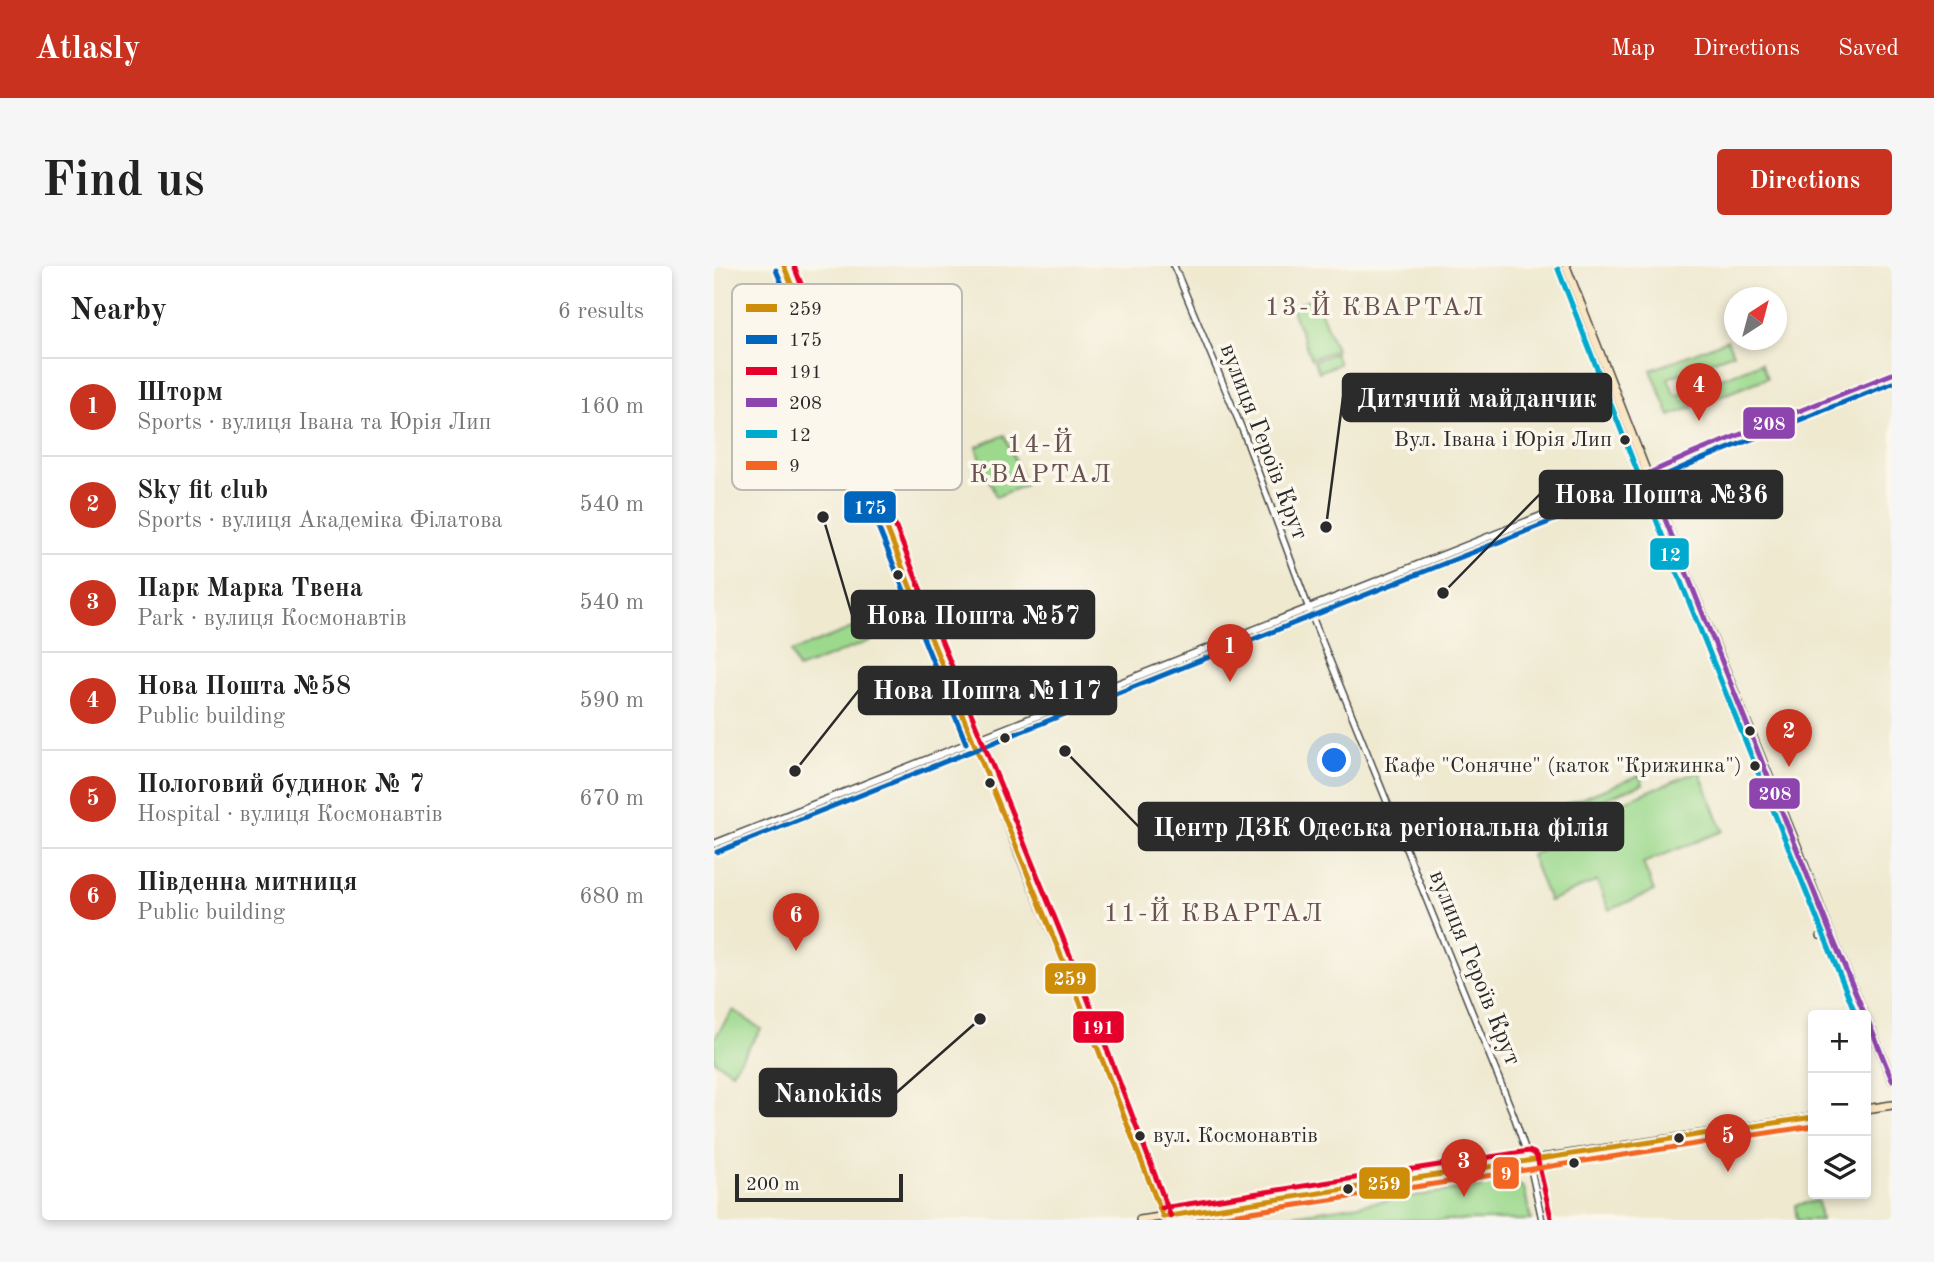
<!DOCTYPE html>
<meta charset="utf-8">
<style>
body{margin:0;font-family:"Old Standard TT",serif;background:#f6f6f6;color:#222}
.controls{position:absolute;right:21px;bottom:21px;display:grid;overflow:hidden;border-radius:7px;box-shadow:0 4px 10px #0003}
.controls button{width:63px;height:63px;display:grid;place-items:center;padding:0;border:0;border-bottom:2px solid #e0e0e0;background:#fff;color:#222;font:35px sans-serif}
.compass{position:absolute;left:1010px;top:21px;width:63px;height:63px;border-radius:50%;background:#fff;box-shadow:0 4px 10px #0003;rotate:36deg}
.scale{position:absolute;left:21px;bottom:18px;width:168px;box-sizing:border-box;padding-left:7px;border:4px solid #2b2b2b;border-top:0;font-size:19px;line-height:24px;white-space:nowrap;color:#2b2b2b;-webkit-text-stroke:5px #fbf7ec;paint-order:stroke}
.you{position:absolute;left:621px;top:495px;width:24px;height:24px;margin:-18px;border:5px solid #fff;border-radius:50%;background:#1a73e8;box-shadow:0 0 0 10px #1a73e833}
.badge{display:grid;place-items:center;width:46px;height:46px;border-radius:50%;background:#c8321e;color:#fff;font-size:23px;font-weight:700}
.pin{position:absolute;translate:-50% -58px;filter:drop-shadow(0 2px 4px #0008)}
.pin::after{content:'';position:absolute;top:37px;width:24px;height:21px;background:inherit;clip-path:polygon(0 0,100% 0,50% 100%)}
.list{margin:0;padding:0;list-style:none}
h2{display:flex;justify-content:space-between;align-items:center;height:91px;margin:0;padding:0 28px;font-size:30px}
h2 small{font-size:23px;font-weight:400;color:#767676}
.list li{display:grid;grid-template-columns:46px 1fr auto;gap:21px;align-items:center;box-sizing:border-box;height:98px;padding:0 28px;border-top:2px solid #e0e0e0}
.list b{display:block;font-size:26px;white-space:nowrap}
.list p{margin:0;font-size:23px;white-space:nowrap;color:#767676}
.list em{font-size:23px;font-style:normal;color:#767676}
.icon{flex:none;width:38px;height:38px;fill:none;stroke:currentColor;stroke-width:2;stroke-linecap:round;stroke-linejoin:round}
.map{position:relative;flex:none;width:1178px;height:954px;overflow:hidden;border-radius:7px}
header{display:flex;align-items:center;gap:42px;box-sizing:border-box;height:98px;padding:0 35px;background:#c8321e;color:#fff}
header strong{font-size:33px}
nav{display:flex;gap:38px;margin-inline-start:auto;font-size:24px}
.intro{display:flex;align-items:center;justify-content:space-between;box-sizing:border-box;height:168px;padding:0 42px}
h1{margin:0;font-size:49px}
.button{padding:18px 32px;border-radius:7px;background:#c8321e;color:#fff;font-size:24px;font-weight:700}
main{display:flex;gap:42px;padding:0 42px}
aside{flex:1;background:#fff;border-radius:7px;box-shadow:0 4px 10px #0003}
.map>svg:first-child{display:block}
.green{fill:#9cd98d;stroke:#64825c;stroke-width:2}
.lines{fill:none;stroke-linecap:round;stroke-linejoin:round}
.minor-casing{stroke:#484844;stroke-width:8}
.tertiary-casing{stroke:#484844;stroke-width:9}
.secondary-casing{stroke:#484844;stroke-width:10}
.minor{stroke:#fff;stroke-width:5}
.tertiary{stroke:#fff;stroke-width:6}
.secondary{stroke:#fbe6c4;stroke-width:7}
.bus-1-casing{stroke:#fbf7ec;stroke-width:10}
.bus-2-casing{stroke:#fbf7ec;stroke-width:10}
.bus-3-casing{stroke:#fbf7ec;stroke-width:10}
.bus-4-casing{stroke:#fbf7ec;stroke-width:10}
.bus-5-casing{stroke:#fbf7ec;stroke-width:10}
.bus-6-casing{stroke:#fbf7ec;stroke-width:10}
.bus-1{stroke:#ce8d09;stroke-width:5}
.bus-2{stroke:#0065bd;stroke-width:5}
.bus-3{stroke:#e4002b;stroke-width:5}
.bus-4{stroke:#8e44ad;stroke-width:5}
.bus-5{stroke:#00a9ce;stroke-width:5}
.bus-6{stroke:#f26522;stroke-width:5}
.bus-dot{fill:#2b2b2b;stroke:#fbf7ec;stroke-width:2.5}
.labels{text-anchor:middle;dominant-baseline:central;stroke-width:7;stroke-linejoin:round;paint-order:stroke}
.bus-label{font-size:22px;fill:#2b2b2b;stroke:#fbf7ec;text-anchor:end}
.street-label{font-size:24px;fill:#2b2b2b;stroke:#fbf7ec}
.neighbourhood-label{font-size:26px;letter-spacing:2px;fill:#68514f;stroke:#fbf7ec}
.key{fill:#fbf7ec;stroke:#bdbab2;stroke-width:2}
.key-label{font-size:19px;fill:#2b2b2b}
.leader{fill:none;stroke:#2b2b2b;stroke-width:2.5}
.callout-dot{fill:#2b2b2b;stroke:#fbf7ec;stroke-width:2.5}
.callout{fill:#2b2b2b;stroke:#2b2b2b;stroke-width:2.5}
.callout-label{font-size:26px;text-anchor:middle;font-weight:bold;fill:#fff}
.line-badge{stroke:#fbf7ec;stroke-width:2.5}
.badge-label{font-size:19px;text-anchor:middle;font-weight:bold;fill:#fff}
</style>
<header>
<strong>Atlasly</strong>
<nav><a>Map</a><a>Directions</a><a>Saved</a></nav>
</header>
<div class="intro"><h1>Find us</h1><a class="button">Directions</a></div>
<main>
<aside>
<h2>Nearby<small>6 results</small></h2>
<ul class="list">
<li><span class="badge">1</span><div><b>Шторм</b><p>Sports · вулиця Івана та Юрія Лип</p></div><em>160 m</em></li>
<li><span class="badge">2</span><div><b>Sky fit club</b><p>Sports · вулиця Академіка Філатова</p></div><em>540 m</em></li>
<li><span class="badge">3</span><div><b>Парк Марка Твена</b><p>Park · вулиця Космонавтів</p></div><em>540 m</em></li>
<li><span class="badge">4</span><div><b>Нова Пошта №58</b><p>Public building</p></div><em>590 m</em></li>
<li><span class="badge">5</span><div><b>Пологовий будинок № 7</b><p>Hospital · вулиця Космонавтів</p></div><em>670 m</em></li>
<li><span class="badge">6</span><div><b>Південна митниця</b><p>Public building</p></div><em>680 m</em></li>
</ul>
</aside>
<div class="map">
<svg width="1178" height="954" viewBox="0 0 1178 954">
<rect width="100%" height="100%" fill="#fbf7ec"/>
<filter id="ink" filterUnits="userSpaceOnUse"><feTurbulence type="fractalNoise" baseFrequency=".0143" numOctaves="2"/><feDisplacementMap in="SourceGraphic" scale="14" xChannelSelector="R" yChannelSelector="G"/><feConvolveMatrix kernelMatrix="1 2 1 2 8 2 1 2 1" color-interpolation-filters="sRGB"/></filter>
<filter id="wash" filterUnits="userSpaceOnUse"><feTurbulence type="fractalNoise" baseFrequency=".00686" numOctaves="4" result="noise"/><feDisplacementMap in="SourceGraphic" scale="28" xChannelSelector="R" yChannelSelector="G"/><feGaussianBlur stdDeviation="1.57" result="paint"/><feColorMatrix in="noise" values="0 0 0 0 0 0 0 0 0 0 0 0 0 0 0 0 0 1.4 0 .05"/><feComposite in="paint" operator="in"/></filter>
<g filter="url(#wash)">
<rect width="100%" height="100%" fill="#efe9d0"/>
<path class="green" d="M 601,31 L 622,84 L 597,93 L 577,41 Z
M 1013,74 L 1019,87 L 954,112 L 961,130 L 1047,97 L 1053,112 L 956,150 L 937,104 Z
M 621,87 L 625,98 L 605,106 L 600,95 Z
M 291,169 L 311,219 L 282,231 L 262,181 Z
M 156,355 L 163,372 L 84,403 L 77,386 Z
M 985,505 L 1009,565 L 929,597 L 940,625 L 895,644 L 883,615 L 835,635 L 817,589 L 911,552 L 905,537 Z
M 926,509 L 929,518 L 854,547 L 851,539 Z
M 19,744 L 47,763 L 18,806 L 0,794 L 0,773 Z
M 799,915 L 810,922 L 817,954 L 547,954 Z
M 1104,935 L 1107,954 L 1083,954 L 1081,939 Z"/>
</g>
<g filter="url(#ink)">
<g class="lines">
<defs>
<path id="minor" d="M 460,0 L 530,168 L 595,343 L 800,850 L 815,894 L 828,954
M 1106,670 L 1116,666"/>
<path id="tertiary" d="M 70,0 L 84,32 L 137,172 L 195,318 L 260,474 L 304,587 L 365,734 L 449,952
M 0,578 L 933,208 L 980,187 L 1178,108"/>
<path id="secondary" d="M 852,0 L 960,276 L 1083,580 L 1116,666 L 1151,749
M 1152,750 L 1178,814
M 1152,843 L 1178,839
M 426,954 L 747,906 L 828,892 L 1099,851"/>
</defs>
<use href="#minor" class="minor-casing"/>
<use href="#tertiary" class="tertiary-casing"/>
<use href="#secondary" class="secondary-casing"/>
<use href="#minor" class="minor"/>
<use href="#tertiary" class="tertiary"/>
<use href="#secondary" class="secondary"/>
<defs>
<path id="bus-1" d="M 70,0 L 195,318 L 365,734 L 449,951
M 449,951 L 1099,851"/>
<path id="bus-2" d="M 62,4 L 89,68 L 130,177 L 252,477
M 3,586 L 936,216 L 983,195 L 1178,117"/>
<path id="bus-3" d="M 80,0 L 203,315 L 373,731 L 457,951
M 448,942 L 815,885 L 820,887 L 823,891 L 837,952"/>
<path id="bus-4" d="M 933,208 L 1116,666 L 1151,749
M 933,208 L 980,187 L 1178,108
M 1152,750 L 1178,814"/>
<path id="bus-5" d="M 844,3 L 952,279 L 1142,749"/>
<path id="bus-6" d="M 485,954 L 1099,860"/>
</defs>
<use href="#bus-1" class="bus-1-casing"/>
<use href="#bus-2" class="bus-2-casing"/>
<use href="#bus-3" class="bus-3-casing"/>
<use href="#bus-4" class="bus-4-casing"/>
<use href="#bus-5" class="bus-5-casing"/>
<use href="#bus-6" class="bus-6-casing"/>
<use href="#bus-1" class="bus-1"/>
<use href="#bus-2" class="bus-2"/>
<use href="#bus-3" class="bus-3"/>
<use href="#bus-4" class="bus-4"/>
<use href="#bus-5" class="bus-5"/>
<use href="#bus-6" class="bus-6"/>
</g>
</g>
<g class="bus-dot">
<circle cx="911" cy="174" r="6"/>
<circle cx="184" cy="309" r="6"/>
<circle cx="1036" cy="465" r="6"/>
<circle cx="291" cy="472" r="6"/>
<circle cx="1041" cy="500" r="6"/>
<circle cx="276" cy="517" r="6"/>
<circle cx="426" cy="870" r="6"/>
<circle cx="965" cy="872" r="6"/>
<circle cx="860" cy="897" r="6"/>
<circle cx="634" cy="923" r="6"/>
</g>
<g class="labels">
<g class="bus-label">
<text x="898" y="174">Вул. Івана і Юрія Лип</text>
<text x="1028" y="500">Кафе "Сонячне" (каток "Крижинка")</text>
<text x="439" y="870" text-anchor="start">вул. Космонавтiв</text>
</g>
<g class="street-label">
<text transform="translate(549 176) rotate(69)">вулиця Героїв Крут</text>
<text transform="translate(760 702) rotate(68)">вулиця Героїв Крут</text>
</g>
<g class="neighbourhood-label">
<text x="661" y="42">13-Й КВАРТАЛ</text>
<text x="327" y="179">14-Й<tspan x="327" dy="30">КВАРТАЛ</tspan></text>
<text x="500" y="648">11-Й КВАРТАЛ</text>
</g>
</g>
<rect x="18" y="18" width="230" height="206" rx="10" class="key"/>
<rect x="32" y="38" width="31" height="8" fill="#ce8d09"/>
<rect x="32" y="69" width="31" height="9" fill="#0065bd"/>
<rect x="32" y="101" width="31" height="8" fill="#e4002b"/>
<rect x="32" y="132" width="31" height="9" fill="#8e44ad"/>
<rect x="32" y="164" width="31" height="8" fill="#00a9ce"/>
<rect x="32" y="195" width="31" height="9" fill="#f26522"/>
<g class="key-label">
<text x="75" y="49">259</text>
<text x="75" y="80">175</text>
<text x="75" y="112">191</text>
<text x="75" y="143">208</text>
<text x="75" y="175">12</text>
<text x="75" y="206">9</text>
</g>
<path class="leader" d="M612 261L629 131M729 327L826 228M109 251L138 349M81 505L145 424M351 485L425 561M266 753L182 827"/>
<g class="callout-dot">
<circle cx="612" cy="261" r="7"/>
<circle cx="729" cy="327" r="7"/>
<circle cx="109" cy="251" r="7"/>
<circle cx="81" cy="505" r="7"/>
<circle cx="351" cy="485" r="7"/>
<circle cx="266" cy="753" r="7"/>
</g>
<g class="callout">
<rect x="629" y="108" width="268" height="47" rx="7"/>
<rect x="826" y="205" width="242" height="47" rx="7"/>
<rect x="138" y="325" width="242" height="47" rx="7"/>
<rect x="145" y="401" width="257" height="47" rx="7"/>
<rect x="425" y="537" width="484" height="47" rx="7"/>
<rect x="46" y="803" width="136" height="47" rx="7"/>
</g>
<g class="callout-label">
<text x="763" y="141">Дитячий майданчик</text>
<text x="947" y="237">Нова Пошта №36</text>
<text x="259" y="358">Нова Пошта №57</text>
<text x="273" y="433">Нова Пошта №117</text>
<text x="667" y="570">Центр ДЗК Одеська регіональна філія</text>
<text x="114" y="836">Nanokids</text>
</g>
<g class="line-badge">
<rect x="1028" y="140" width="54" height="34" rx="7" fill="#8e44ad"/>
<rect x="129" y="224" width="54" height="34" rx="7" fill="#0065bd"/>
<rect x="935" y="271" width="41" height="34" rx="7" fill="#00a9ce"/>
<rect x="1034" y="511" width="53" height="33" rx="7" fill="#8e44ad"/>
<rect x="330" y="696" width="53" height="33" rx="7" fill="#ce8d09"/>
<rect x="358" y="744" width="53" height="34" rx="7" fill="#e4002b"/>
<rect x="778" y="890" width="28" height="34" rx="7" fill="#f26522"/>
<rect x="644" y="900" width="53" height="34" rx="7" fill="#ce8d09"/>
</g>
<g class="badge-label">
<text x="1055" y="164">208</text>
<text x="156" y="248">175</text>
<text x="956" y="295">12</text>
<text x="1061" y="534">208</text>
<text x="356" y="719">259</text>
<text x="384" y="768">191</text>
<text x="792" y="914">9</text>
<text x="670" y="924">259</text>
</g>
</svg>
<div class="controls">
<button>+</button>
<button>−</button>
<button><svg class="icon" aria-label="layers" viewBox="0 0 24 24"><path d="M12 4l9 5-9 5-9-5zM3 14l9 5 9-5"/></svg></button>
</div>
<svg class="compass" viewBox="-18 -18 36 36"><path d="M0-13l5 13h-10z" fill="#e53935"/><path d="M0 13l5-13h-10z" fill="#767676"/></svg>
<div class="scale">200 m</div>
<div class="you"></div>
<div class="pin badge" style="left:516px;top:416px">1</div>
<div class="pin badge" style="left:1075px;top:501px">2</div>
<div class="pin badge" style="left:750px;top:931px">3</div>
<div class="pin badge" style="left:985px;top:155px">4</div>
<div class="pin badge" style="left:1014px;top:906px">5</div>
<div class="pin badge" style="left:82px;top:685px">6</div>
</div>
</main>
